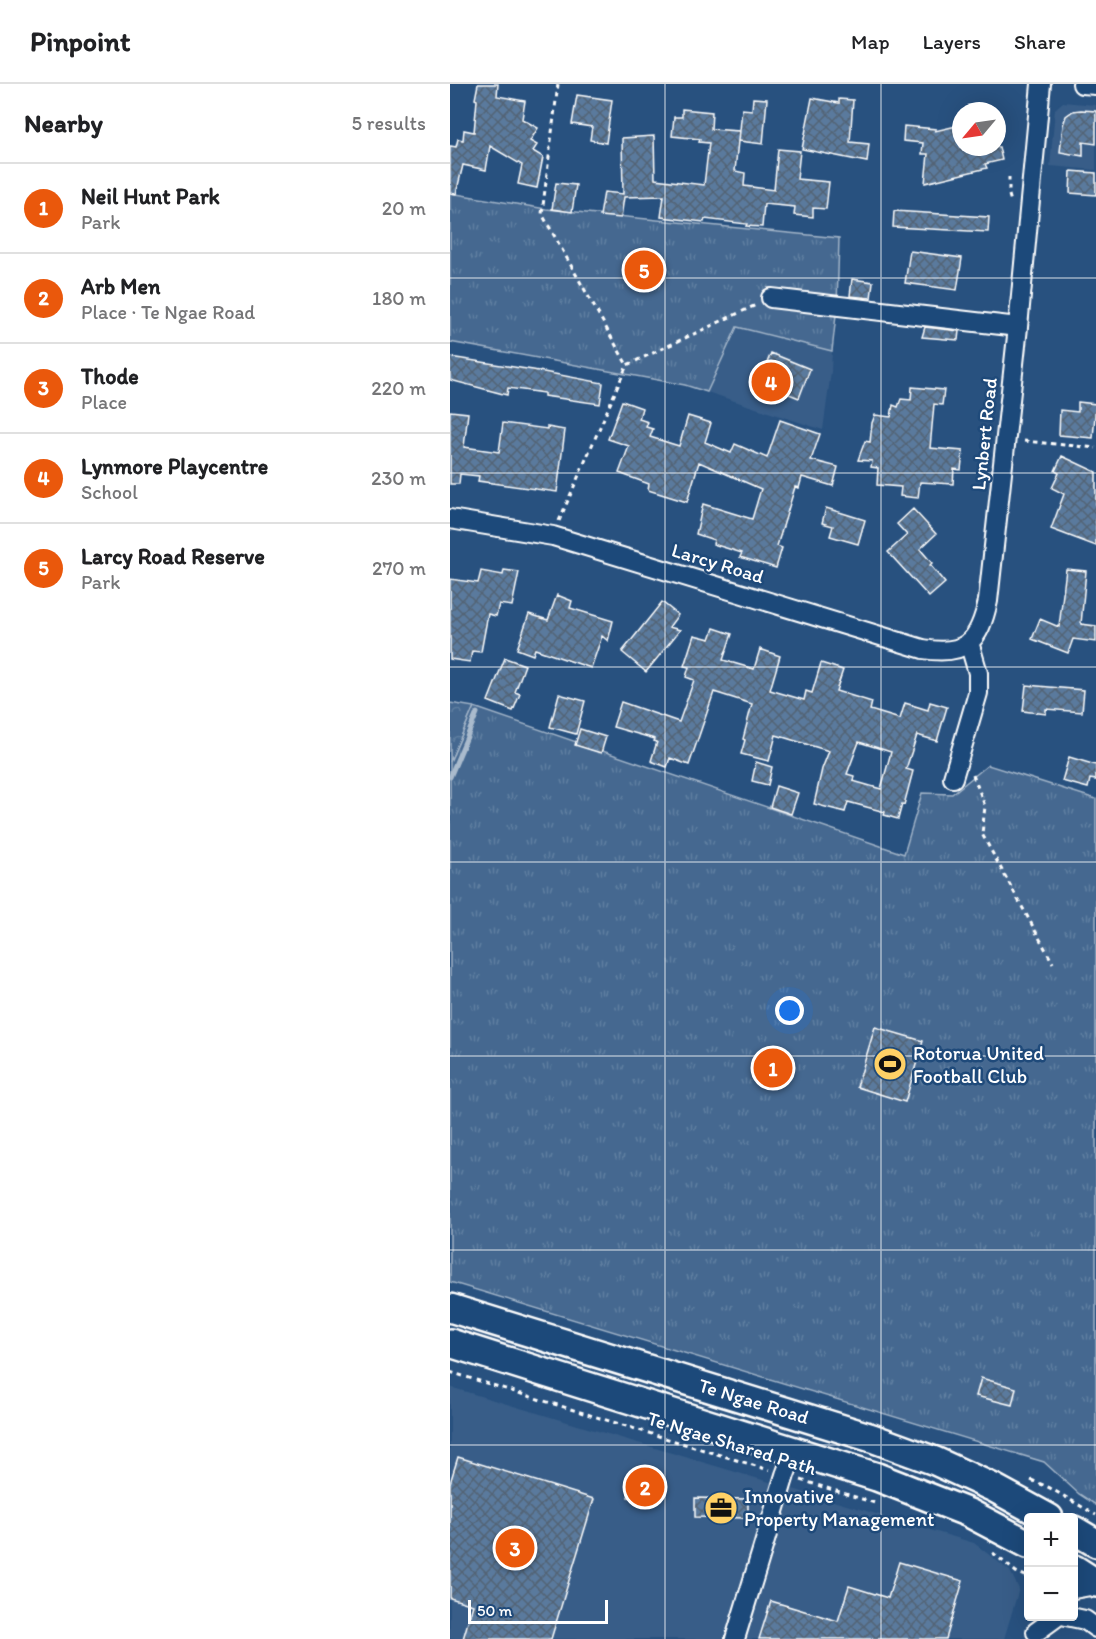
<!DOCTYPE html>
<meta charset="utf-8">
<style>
body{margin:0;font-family:Itim,sans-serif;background:#f2f2f2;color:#202124}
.controls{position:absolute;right:18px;bottom:18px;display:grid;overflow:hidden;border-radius:6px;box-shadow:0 6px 24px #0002}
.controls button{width:54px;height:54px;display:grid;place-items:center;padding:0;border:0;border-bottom:2px solid #e0e0e0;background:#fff;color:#202124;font:30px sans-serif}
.compass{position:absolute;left:502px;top:18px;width:54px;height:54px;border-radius:50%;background:#fff;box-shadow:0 6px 24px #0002;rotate:241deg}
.scale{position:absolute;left:18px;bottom:15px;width:140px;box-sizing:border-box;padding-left:6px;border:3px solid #fff;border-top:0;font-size:16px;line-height:21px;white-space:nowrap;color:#fff;-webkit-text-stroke:4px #1f4a7a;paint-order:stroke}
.you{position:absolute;left:340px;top:927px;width:21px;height:21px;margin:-15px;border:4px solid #fff;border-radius:50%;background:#1a73e8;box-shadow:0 0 0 9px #1a73e833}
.badge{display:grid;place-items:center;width:39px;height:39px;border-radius:50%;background:#ea580c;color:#fff;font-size:20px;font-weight:700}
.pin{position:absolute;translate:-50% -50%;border:3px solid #fff;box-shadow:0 2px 6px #0006}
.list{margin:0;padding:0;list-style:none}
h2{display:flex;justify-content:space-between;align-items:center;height:78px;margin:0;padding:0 24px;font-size:26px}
h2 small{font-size:20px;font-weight:400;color:#757577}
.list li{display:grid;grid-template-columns:39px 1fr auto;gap:18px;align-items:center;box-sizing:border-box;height:90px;padding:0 24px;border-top:2px solid #e0e0e0}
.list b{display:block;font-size:22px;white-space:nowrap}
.list p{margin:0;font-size:20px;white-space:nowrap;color:#757577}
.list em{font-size:20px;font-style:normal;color:#757577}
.map{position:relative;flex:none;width:646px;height:1555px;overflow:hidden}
header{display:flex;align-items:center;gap:36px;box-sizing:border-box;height:84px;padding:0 30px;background:#fff;border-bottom:2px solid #e0e0e0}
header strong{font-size:28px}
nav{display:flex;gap:33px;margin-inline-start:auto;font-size:21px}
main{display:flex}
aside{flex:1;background:#fff}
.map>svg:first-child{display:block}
.built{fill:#375d88}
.forest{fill:url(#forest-crowns);stroke:#a2b4c8;stroke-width:1.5}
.park{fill:url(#park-tufts);stroke:#a2b4c8;stroke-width:1.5}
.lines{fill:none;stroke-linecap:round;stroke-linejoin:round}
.stream{stroke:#aabbcd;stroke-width:5}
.building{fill:url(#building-cross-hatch);stroke:#fff;stroke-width:1.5;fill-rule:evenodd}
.minor-casing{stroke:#fff;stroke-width:22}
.highway-casing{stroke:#fff;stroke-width:32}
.path{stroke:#fff;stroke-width:3;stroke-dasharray:4.5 4.5;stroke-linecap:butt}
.minor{stroke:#1f4a7a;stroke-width:18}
.highway{stroke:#1f4a7a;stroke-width:27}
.grid{fill:none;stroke:#fff;stroke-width:1.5;stroke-opacity:0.55}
.labels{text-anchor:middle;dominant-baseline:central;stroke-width:5;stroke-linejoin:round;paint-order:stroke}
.street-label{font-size:20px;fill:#fff;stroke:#1f4a7a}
.poi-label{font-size:20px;fill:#fff;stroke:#1f4a7a;text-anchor:start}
</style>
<header>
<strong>Pinpoint</strong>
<nav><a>Map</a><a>Layers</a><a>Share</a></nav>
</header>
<main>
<aside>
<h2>Nearby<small>5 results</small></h2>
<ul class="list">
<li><span class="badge">1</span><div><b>Neil Hunt Park</b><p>Park</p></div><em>20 m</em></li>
<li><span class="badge">2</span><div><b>Arb Men</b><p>Place · Te Ngae Road</p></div><em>180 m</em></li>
<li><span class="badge">3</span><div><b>Thode</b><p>Place</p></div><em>220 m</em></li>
<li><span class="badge">4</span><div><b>Lynmore Playcentre</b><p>School</p></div><em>230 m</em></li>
<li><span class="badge">5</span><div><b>Larcy Road Reserve</b><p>Park</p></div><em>270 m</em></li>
</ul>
</aside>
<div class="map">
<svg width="646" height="1555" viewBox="0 0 646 1555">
<defs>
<pattern id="forest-crowns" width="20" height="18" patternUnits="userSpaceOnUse" patternTransform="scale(1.5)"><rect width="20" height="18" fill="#446890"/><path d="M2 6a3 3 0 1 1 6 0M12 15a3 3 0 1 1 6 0" fill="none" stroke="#607fa1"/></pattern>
<pattern id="park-tufts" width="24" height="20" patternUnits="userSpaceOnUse" patternTransform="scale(1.5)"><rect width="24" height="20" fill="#446890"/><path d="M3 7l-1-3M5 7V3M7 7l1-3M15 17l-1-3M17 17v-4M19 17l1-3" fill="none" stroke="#607fa1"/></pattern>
<pattern id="building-cross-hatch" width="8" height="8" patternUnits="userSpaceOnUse" patternTransform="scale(1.5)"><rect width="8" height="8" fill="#5a7a9d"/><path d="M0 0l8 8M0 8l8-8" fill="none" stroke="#536374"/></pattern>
</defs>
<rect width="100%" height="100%" fill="#28517f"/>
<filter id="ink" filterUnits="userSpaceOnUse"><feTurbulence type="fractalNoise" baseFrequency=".0167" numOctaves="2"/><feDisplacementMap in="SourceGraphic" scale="12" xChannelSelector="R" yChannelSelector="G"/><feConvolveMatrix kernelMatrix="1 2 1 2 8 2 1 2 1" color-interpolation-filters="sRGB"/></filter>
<g filter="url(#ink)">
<path class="built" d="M 613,18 L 646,21 L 646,86 L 600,82 L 605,25 Z
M 287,243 L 382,267 L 381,288 L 373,346 L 257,308 Z
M 0,1303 L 524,1459 L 560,1487 L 569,1505 L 554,1555 L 0,1555 Z"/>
<path class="forest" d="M 0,619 L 24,623 L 0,678 Z"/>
<path class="park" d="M 0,109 L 96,125 L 389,154 L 387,222 L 382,267 L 287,243 L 257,308 L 235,301 L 0,258 Z
M 24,623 L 454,770 L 472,709 L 502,710 L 538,681 L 646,715 L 646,1421 L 629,1410 L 594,1378 L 0,1198 L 0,678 Z"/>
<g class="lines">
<path class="stream" d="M 0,693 L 27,629"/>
</g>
<path class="building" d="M 28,0 L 48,0 L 47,12 L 75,17 L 72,35 L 88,44 L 80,57 L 87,61 L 83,67 L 93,73 L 87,104 L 68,100 L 72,81 L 40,62 L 36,86 L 13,81 L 6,110 L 0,109 L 0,62 L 6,63 L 8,55 L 13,56 L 14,46 L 24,48 L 27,16 L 25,15 Z
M 127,11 L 162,16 L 156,59 L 140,56 L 142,43 L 122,40 Z
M 303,14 L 317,15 L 313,60 L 289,57 L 292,25 L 302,26 Z
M 362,14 L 389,19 L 389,15 L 403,16 L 400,58 L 419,60 L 417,78 L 352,65 Z
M 232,25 L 262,28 L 261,45 L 289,47 L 285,87 L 295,89 L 294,102 L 324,106 L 328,65 L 350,67 L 347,95 L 379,98 L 376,125 L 363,124 L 363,133 L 344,131 L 345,123 L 314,120 L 312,143 L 296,142 L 297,140 L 255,135 L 254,138 L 211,133 L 214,112 L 174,113 L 171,134 L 150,132 L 154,108 L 173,110 L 172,54 L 204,52 L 205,95 L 254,101 L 259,59 L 249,58 L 250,55 L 222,52 L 224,33 L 232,33 Z
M 631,26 L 646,27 L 646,60 L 633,58 L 633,72 L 610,68 L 613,41 L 616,32 L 623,27 Z
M 511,41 L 511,63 L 549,63 L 552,76 L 535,80 L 537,84 L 475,99 L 478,70 L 472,70 L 473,59 L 453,57 L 454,42 L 486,45 L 485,47 Z
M 621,87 L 646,89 L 646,111 L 620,109 Z
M 106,99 L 126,101 L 122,128 L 102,125 Z
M 444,127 L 539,133 L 538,148 L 443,143 Z
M 460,167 L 512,174 L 507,206 L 455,199 Z
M 402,195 L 423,198 L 421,214 L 400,212 Z
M 475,243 L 509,247 L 508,256 L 472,253 Z
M 321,269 L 360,285 L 349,314 L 309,298 Z
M 0,273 L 83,286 L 153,299 L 150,320 L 94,312 L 94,309 L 58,304 L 57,311 L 0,296 Z
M 462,303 L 494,306 L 492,321 L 484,320 L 480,364 L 513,367 L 511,386 L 504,385 L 503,400 L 470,398 L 468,414 L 450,412 L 451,403 L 427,401 L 428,384 L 421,383 L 422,377 L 408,376 L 415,357 L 420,358 L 422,339 L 425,331 L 441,333 L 443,321 L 448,323 L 451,315 L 461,316 Z
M 172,317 L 192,324 L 189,335 L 198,338 L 196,343 L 203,345 L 200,353 L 229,362 L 238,332 L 261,339 L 255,358 L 281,369 L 285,360 L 317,374 L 330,336 L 370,350 L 361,376 L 388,383 L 383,402 L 352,393 L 349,404 L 345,403 L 327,462 L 332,464 L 326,484 L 290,473 L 292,469 L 263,460 L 264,456 L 246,450 L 253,420 L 302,435 L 311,405 L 249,378 L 237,418 L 198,406 L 199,400 L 169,389 L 179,362 L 158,355 Z
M 628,318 L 646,320 L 643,354 L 609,351 L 610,326 L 628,328 Z
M 0,327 L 18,329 L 14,363 L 49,368 L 53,339 L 97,345 L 97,343 L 115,346 L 107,408 L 28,397 L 29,392 L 10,390 L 9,400 L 0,400 Z
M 612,372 L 646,388 L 646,462 L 601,445 L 614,410 L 602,404 L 609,389 L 605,387 Z
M 376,424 L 415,436 L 408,460 L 380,452 L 383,442 L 372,439 Z
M 463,425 L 486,450 L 470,465 L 482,479 L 480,481 L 495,499 L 479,513 L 438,468 L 457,451 L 447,440 Z
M 616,485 L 636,487 L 631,540 L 646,542 L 646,558 L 623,555 L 618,569 L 582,555 L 590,535 L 609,543 Z
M 54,486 L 69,488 L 62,522 L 49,520 L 46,532 L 38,530 L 31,568 L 22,567 L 20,578 L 0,575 L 0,495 L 28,499 L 31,487 L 53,491 Z
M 107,511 L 122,517 L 120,524 L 163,537 L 158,557 L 152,552 L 141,584 L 85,565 L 83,571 L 67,565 L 79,530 L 98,536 Z
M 212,518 L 228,531 L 219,543 L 230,546 L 196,588 L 172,568 Z
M 264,544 L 282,550 L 273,576 L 304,585 L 310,565 L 330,572 L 320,606 L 354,616 L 356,607 L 362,609 L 371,579 L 393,586 L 386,607 L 422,618 L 420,626 L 450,635 L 455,619 L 478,626 L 480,618 L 497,623 L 487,657 L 467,651 L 456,685 L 463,687 L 454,721 L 452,720 L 448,735 L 434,731 L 435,728 L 398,718 L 395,728 L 364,720 L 372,685 L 379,667 L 326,651 L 319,677 L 291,670 L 295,656 L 293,655 L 302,620 L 264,608 L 239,681 L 220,674 L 217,683 L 201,677 L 207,658 L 204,657 L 205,655 L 163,643 L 171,618 L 229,638 L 244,596 L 236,593 L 239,583 L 234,582 L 244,551 L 260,555 ZM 409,658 L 441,668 L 431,705 L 403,697 L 404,692 L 397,690 Z
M 55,574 L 75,581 L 65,608 L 70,610 L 63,627 L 38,617 Z
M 576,601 L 634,606 L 632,628 L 596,625 L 596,630 L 573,627 Z
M 109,610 L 135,617 L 126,650 L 100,643 Z
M 130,645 L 156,653 L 151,669 L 125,661 Z
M 619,673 L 646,681 L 646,696 L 640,695 L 638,704 L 612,697 Z
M 306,678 L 322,683 L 318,701 L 302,697 Z
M 326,702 L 348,709 L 341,730 L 320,723 Z
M 425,943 L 473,957 L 455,1018 L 407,1003 Z
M 531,1294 L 566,1304 L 562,1321 L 526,1312 Z
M 8,1373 L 144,1415 L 101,1555 L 13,1555 L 23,1521 L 0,1514 L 0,1399 Z
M 186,1386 L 211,1394 L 203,1420 L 178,1413 Z
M 245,1414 L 298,1415 L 298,1434 L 245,1433 Z
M 449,1478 L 513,1497 L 496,1555 L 309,1555 L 321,1517 L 388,1537 L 399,1502 L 438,1514 Z"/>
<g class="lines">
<defs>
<path id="minor" d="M 632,0 L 646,1
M 321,214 L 568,243
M 0,435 L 103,452 L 473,565 C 516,572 529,558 538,517 L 568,243 L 591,0
M 503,694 L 528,609 L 528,589 L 519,558
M 624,1505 L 646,1501
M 616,1532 L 635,1536 L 646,1544
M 586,1548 L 608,1532
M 285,1555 L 335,1391 L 344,1367"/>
<path id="highway" d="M 0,1224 L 422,1354 L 485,1377 L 544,1404 L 599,1434
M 0,1259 L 427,1393 L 519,1429 L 578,1460
M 624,1446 L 646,1459
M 624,1485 L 646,1499"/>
</defs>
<use href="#minor" class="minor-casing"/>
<use href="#highway" class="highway-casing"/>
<path class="path" d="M 108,0 L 92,130 L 177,281
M 559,93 L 559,111 L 561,118
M 574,357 L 646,364
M 109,437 L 177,281 L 306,221
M 523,691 L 535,722 L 532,750 L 603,879
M 0,1288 L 319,1386
M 351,1396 L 428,1420
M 581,1396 L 600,1404 L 646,1431
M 543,1469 L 566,1488 L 578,1493"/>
<use href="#minor" class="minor"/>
<use href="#highway" class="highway"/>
</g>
</g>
<path class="grid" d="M 215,0 L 215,1555M 431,0 L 431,1555M 0,194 L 646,194M 0,389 L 646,389M 0,583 L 646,583M 0,778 L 646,778M 0,972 L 646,972M 0,1166 L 646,1166M 0,1361 L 646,1361"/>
<defs>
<symbol id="stadium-disc" viewBox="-11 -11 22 22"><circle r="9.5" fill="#ffd166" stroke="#1f4a7a"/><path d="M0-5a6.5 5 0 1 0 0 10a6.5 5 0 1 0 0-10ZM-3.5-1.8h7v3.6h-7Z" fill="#111"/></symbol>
<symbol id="office-disc" viewBox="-11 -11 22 22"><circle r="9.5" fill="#ffd166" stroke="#1f4a7a"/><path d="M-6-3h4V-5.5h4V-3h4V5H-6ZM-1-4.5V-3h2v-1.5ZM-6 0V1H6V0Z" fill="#111"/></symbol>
</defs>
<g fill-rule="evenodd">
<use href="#stadium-disc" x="421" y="961" width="38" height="38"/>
<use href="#office-disc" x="252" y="1405" width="38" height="38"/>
</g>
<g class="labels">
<g class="street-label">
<text transform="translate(534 350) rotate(-84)">Lynbert Road</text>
<text transform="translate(268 479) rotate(17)">Larcy Road</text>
<text transform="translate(304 1317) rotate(17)">Te Ngae Road</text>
<text transform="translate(282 1359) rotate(17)">Te Ngae Shared Path</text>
</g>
<g class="poi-label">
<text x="463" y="969">Rotorua United<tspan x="463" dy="23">Football Club</tspan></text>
<text x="294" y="1412">Innovative<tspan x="294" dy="23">Property Management</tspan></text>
</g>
</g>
</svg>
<div class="controls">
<button>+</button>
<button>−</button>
</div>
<svg class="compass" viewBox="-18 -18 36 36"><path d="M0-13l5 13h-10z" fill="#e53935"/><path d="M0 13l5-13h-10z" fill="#757577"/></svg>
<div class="scale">50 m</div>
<div class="you"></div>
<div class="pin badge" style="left:323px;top:984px">1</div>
<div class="pin badge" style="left:195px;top:1403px">2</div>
<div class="pin badge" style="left:65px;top:1464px">3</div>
<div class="pin badge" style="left:321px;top:298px">4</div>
<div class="pin badge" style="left:194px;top:186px">5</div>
</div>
</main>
